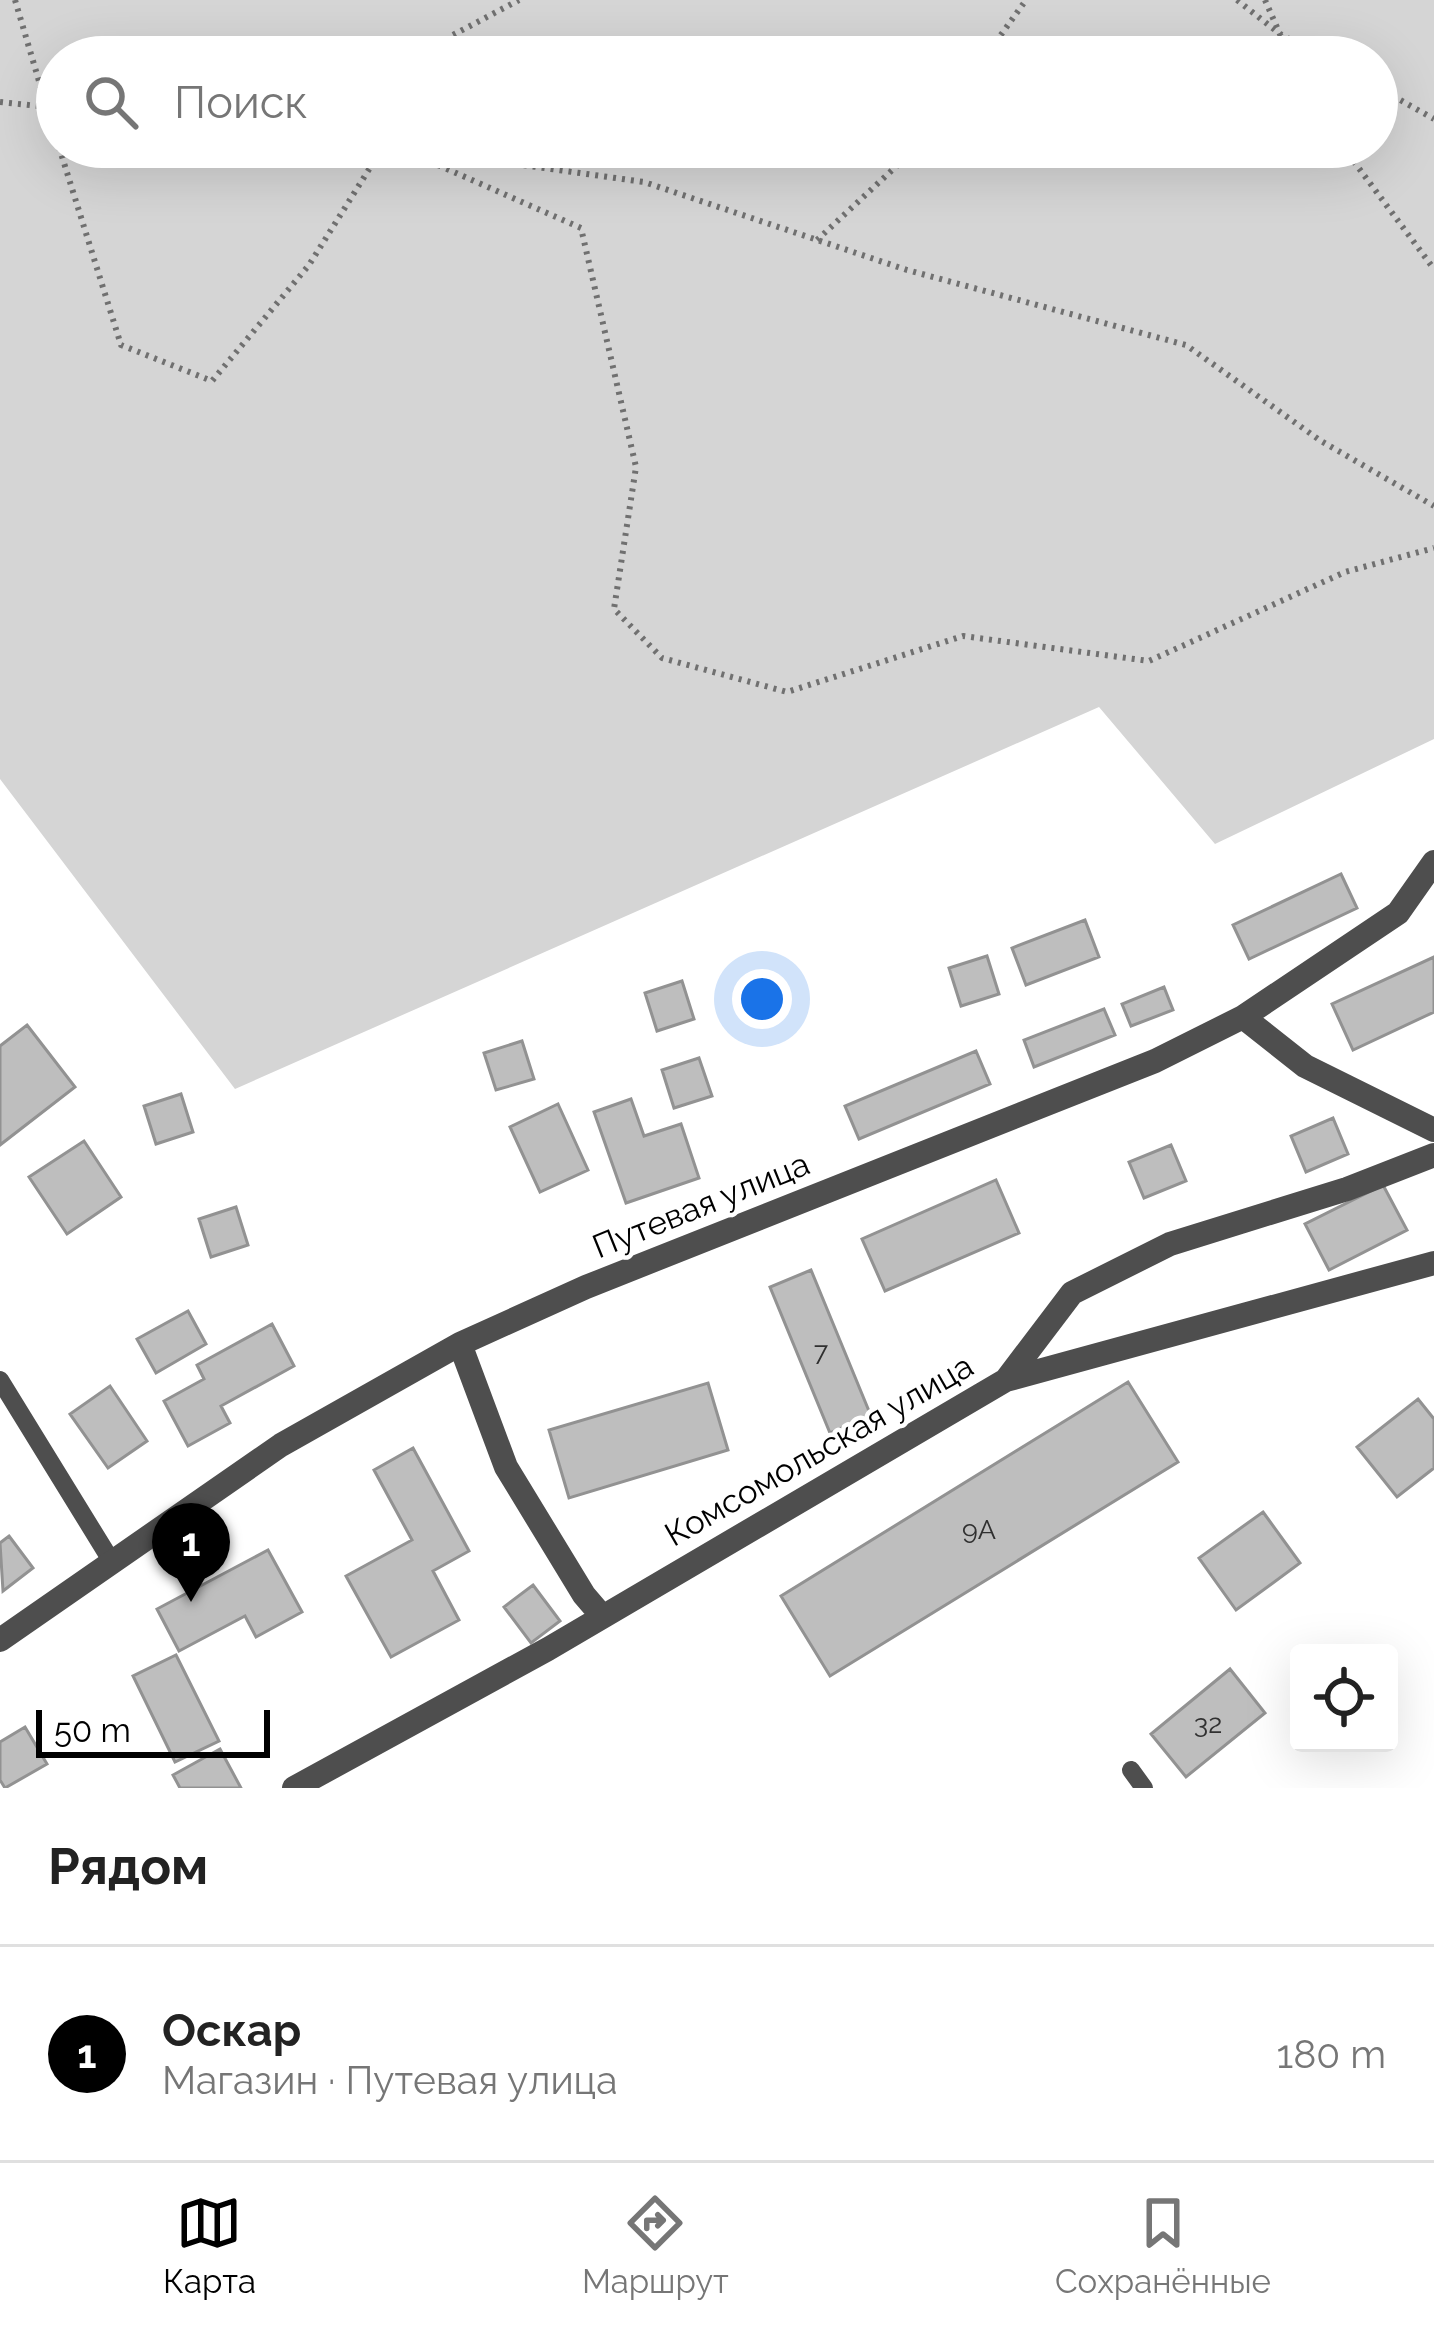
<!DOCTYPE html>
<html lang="ru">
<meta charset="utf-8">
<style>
body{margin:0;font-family:Raleway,sans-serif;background:#f6f6f6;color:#222}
.controls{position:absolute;right:36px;bottom:36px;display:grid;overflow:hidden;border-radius:12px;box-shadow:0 12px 48px #0002}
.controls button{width:108px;height:108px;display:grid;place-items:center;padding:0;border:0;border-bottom:3px solid #e0e0e0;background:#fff;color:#222;font:60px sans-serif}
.scale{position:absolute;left:36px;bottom:30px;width:234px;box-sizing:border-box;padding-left:12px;border:6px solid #000;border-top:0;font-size:33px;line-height:42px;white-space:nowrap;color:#000;-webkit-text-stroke:9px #fff;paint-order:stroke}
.you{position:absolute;left:762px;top:999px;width:42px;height:42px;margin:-30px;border:9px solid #fff;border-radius:50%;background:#1a73e8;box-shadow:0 0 0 18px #1a73e833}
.badge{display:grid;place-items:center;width:78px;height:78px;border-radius:50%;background:#000;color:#fff;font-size:39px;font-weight:700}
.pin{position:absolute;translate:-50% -99px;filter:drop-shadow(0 3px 6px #0008)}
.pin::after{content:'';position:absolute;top:63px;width:42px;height:36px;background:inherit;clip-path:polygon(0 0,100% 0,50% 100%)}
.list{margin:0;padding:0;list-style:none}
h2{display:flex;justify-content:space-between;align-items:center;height:156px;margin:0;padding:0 48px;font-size:51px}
h2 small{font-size:39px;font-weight:400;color:#767676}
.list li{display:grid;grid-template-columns:78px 1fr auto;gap:36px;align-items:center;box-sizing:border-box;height:216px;padding:0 48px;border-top:3px solid #e0e0e0}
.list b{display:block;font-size:45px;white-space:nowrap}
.list p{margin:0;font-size:39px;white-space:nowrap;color:#767676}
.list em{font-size:39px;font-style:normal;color:#767676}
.icon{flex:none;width:66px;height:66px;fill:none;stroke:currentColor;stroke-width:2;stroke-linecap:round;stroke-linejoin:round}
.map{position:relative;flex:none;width:1434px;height:1788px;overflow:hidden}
.search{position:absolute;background:#fff;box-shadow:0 12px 48px #0002;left:36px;right:36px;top:36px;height:132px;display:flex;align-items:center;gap:30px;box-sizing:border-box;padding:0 42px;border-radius:66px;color:#767676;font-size:45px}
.sheet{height:372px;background:#fff}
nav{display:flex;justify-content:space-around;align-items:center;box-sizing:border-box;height:168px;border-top:3px solid #e0e0e0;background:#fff;font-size:33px;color:#767676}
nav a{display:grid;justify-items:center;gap:6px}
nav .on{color:#000}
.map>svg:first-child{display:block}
.green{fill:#d5d5d5;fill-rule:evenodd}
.building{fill:#bebebe;stroke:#929292;stroke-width:3}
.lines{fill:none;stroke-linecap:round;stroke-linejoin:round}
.path{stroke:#707070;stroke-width:6;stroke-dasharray:3 6;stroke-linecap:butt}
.service{stroke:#4e4e4e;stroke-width:18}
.minor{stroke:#4e4e4e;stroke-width:24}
.labels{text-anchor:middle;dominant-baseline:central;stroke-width:9;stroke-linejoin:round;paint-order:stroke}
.number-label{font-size:27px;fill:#303030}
.street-label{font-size:33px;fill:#000;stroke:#fff}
</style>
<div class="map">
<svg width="1434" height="1788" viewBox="0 0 1434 1788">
<rect width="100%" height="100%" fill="#fff"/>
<path class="green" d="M 0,0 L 1434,0 L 1434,739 L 1215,844 L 1099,707 L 235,1089 L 0,779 ZM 57,57 L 1377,57 L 1377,147 L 57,147 Z"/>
<path class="building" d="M 1341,874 L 1357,908 L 1249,959 L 1233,925 Z
M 1085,920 L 1099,957 L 1026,985 L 1012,948 Z
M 987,956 L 999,994 L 961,1006 L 949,968 Z
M 1434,957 L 1434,1012 L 1353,1050 L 1332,1004 Z
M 682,981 L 694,1019 L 657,1031 L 645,993 Z
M 1164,987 L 1173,1010 L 1131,1026 L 1122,1004 Z
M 1104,1009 L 1115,1035 L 1034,1067 L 1024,1040 Z
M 27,1025 L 75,1087 L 0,1145 L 0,1046 Z
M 522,1041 L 534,1079 L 496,1090 L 484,1053 Z
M 976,1051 L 990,1084 L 859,1139 L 845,1106 Z
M 699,1058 L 712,1096 L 674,1108 L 662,1070 Z
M 181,1094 L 193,1132 L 156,1144 L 144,1106 Z
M 631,1099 L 644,1136 L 681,1124 L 699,1178 L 626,1203 L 594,1112 Z
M 558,1104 L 588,1170 L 540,1192 L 510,1127 Z
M 1333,1118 L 1348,1154 L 1306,1172 L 1291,1136 Z
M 84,1141 L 121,1197 L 67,1234 L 29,1177 Z
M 1171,1145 L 1186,1181 L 1144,1198 L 1129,1162 Z
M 996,1180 L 1019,1233 L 885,1291 L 862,1239 Z
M 1383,1185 L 1407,1230 L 1329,1270 L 1305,1224 Z
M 236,1207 L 248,1245 L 211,1257 L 199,1219 Z
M 811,1270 L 871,1416 L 830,1433 L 770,1287 Z
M 188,1311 L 206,1344 L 156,1373 L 137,1339 Z
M 272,1324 L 294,1366 L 221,1406 L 230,1423 L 188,1446 L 164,1401 L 204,1379 L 197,1365 Z
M 1128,1382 L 1178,1462 L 830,1676 L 781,1596 Z
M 708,1383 L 728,1450 L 569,1498 L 549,1430 Z
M 110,1386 L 147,1441 L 108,1468 L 70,1414 Z
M 1418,1399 L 1434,1419 L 1434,1468 L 1397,1497 L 1357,1447 Z
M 413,1448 L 469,1551 L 433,1571 L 459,1620 L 391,1657 L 346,1576 L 412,1540 L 374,1470 Z
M 1263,1512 L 1300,1563 L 1236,1610 L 1199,1558 Z
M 9,1536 L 33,1568 L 3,1591 L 0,1543 Z
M 268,1550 L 302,1612 L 256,1637 L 245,1616 L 179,1651 L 157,1609 Z
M 533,1585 L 560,1621 L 531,1643 L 504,1607 Z
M 176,1655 L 219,1741 L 175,1762 L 133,1676 Z
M 1230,1669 L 1265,1713 L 1186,1777 L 1151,1734 Z
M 25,1727 L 47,1764 L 5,1788 L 0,1780 L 0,1742 Z
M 220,1749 L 241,1788 L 180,1788 L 173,1775 Z"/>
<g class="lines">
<path class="path" d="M 15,0 L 57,142
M 1237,0 L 1280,34 L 1322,57
M 1265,0 L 1290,57
M 438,57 L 451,36 L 519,0
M 985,57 L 1026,0
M 1377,87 L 1434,119
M 0,102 L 57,108
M 59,147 L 121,345 L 212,381 L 309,265 L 383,147
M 397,147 L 581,228 L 636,467 L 614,609 L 662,658 L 787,692 L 963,636 L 1149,661 L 1345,572 L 1434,548
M 1343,147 L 1434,269
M 408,149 L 644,182 L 907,270 L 1186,345 L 1321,441 L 1434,506
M 817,240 L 917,147"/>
<path class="service" d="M 0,1380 L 112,1562
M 1131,1770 L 1144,1788"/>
<path class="minor" d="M 1243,1017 L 1305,1066 L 1434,1130
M 460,1344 L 506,1467 L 584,1595 L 602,1616
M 1006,1380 L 1434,1263
M 0,1640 L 281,1445 L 460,1344 L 586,1287 L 1155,1061 L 1243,1017 L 1398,913 L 1434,862
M 294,1788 L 548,1649 L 1006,1380 L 1072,1293 L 1170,1244 L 1347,1189 L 1434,1155"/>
</g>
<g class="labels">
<g class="number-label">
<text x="821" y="1351">7</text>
<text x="979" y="1529">9А</text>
<text x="1208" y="1723">32</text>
</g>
<g class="street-label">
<text transform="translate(701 1205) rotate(-22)">Путевая улица</text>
<text transform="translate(819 1450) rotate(-30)">Комсомольская улица</text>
</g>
</g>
</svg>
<div class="controls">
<button><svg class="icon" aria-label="locate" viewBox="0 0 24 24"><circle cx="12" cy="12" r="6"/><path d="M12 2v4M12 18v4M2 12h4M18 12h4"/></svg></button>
</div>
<div class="scale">50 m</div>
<div class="you"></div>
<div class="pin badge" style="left:191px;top:1602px">1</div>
<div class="search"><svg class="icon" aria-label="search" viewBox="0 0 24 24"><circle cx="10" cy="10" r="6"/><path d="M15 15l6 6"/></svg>Поиск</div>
</div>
<section class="sheet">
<h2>Рядом<small></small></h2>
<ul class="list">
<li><span class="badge">1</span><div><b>Оскар</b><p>Магазин · Путевая улица</p></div><em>180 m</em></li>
</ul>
</section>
<nav>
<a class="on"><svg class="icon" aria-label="map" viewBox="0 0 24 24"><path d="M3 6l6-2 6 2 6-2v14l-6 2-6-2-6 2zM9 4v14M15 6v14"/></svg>Карта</a>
<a><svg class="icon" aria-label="directions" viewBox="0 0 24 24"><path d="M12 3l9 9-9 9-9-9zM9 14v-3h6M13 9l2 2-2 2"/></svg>Маршрут</a>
<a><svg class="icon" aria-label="saved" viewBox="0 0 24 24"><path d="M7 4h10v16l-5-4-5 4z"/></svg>Сохранённые</a>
</nav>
